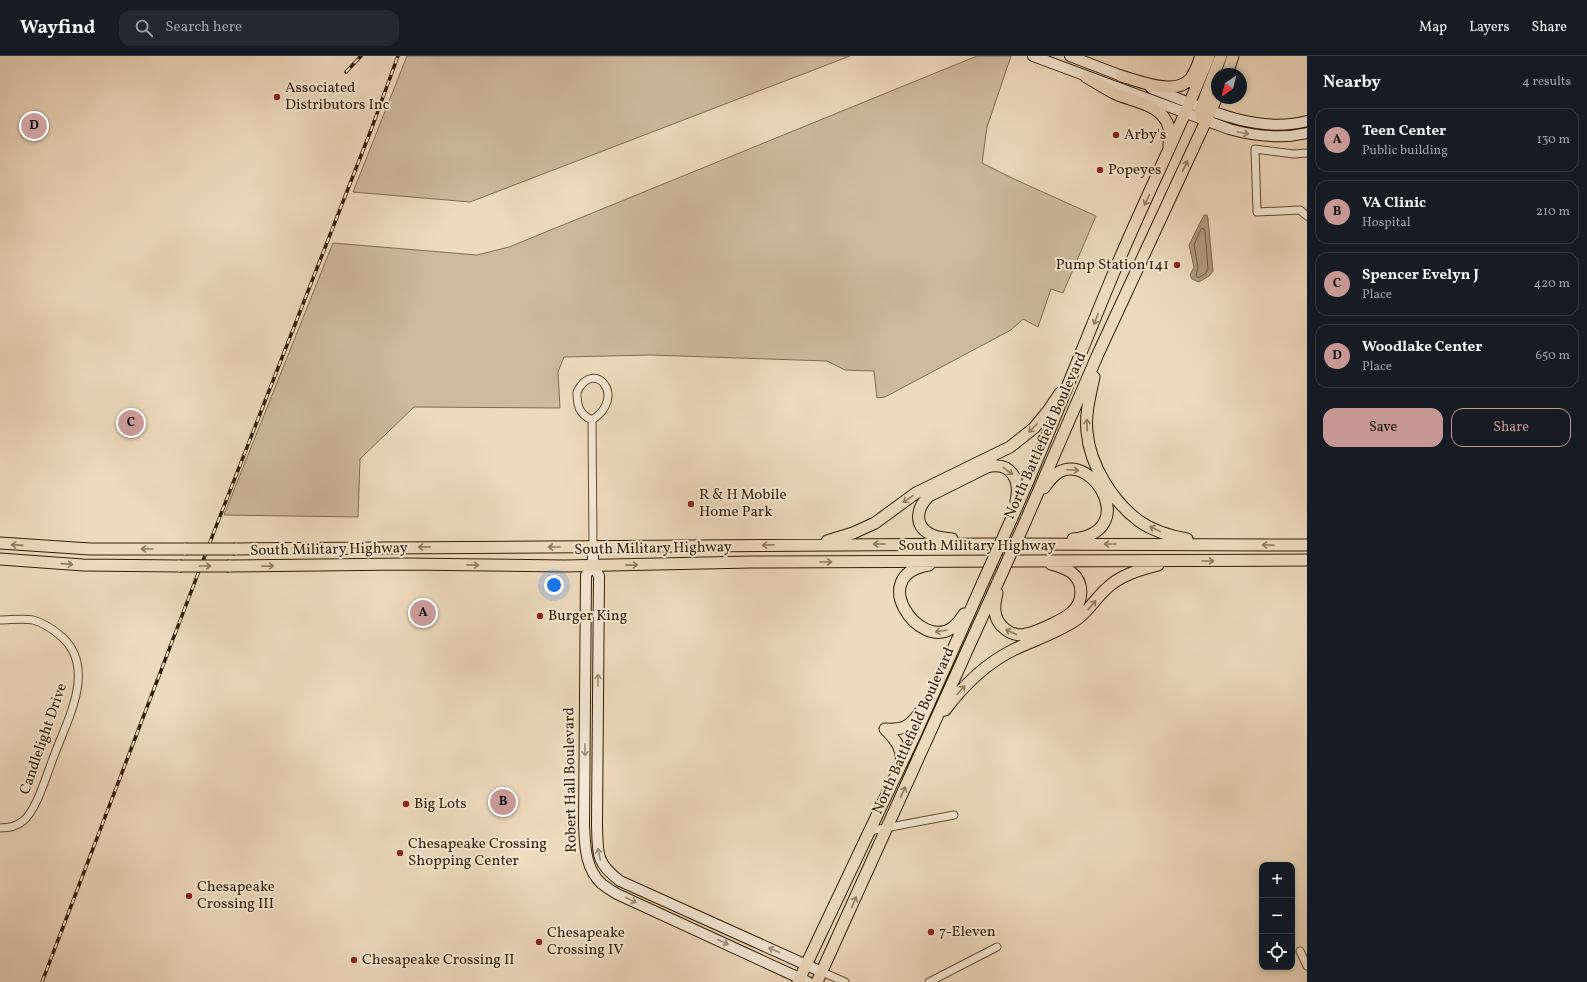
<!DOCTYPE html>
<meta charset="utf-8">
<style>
body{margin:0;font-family:Vollkorn,serif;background:#242831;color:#f1f3f6}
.controls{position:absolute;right:12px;bottom:12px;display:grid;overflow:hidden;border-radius:8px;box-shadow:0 2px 6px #0003}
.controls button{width:36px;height:36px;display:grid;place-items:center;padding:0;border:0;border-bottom:1px solid #363941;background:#171b24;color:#f1f3f6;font:20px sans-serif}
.compass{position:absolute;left:1211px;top:12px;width:36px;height:36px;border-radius:50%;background:#171b24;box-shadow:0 2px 6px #0003;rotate:215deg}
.you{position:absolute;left:554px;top:529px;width:14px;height:14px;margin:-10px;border:3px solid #fff;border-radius:50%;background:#1a73e8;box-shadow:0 0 0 6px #1a73e833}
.badge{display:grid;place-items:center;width:26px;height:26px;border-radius:50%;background:#c59692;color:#111;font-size:13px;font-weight:700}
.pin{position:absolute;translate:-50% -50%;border:2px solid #fff;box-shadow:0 1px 4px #0006}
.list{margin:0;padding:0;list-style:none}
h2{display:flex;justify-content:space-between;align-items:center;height:52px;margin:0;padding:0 16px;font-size:17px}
h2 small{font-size:13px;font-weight:400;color:#9ea1a6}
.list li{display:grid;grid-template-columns:26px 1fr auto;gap:12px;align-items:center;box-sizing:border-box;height:64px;margin:0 8px 8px;padding:0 8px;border:1px solid #363941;border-radius:12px}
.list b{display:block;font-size:15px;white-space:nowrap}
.list p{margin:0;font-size:13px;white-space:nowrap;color:#9ea1a6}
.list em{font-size:13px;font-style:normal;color:#9ea1a6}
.actions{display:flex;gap:8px;padding:12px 16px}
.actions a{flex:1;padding:9px 0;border:1px solid #c59692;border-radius:12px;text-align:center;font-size:14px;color:#c59692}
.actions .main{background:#c59692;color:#111}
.icon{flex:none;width:22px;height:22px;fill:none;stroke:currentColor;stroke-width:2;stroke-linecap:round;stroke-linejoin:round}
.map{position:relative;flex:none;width:1307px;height:926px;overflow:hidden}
header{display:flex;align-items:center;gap:24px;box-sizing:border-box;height:56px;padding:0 20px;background:#171b24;border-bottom:1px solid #363941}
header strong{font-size:19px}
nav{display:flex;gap:22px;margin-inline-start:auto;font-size:14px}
.search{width:280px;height:36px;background:#242831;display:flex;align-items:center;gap:10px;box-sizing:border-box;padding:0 14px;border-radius:12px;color:#9ea1a6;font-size:15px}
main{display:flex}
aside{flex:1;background:#171b24}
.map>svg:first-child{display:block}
.green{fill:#ceba9e;stroke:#806c50}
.water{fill:#ae9a7e;stroke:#7d684c}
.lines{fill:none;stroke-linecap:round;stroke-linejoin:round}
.shore{stroke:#705c40;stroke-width:1}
.street-casing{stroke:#624d30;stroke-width:9}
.secondary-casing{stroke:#331e01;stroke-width:12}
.primary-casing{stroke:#331e01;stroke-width:13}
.street{stroke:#f4e7d5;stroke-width:7}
.secondary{stroke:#f4e7d5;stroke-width:10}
.primary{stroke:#eedabe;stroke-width:11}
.rail-casing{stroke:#331e01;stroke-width:3.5}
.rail{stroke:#f4e7d5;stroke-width:2;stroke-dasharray:6;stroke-linecap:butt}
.primary-bridge-casing{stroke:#331e01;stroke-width:13;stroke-linecap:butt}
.primary-bridge{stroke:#eedabe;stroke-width:11}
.oneway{stroke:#9d8d76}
.oneway2{stroke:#907c60}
.poi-dot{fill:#8f2418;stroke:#f4e7d5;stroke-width:1.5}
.labels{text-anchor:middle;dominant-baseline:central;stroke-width:4;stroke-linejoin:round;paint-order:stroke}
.poi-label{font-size:15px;fill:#331e01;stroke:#f4e7d5;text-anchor:start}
.street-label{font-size:15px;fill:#331e01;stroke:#f4e7d5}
</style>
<header>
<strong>Wayfind</strong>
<div class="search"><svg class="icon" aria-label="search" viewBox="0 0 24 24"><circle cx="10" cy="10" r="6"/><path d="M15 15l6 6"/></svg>Search here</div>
<nav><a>Map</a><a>Layers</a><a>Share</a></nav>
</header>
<main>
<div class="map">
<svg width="1307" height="926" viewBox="0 0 1307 926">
<rect width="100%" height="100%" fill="#eedabe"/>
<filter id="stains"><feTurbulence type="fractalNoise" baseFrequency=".005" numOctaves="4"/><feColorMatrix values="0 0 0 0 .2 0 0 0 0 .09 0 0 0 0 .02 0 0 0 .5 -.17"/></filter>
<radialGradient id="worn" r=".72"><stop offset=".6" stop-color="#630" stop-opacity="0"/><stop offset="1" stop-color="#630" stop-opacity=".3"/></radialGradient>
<path class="green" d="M 407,0 L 850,0 L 470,146 L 353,136 Z
M 977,0 L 1011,0 L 987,71 L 982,107 L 1014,123 L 1096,160 L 1063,237 L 1051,233 L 1038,271 L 1023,263 L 1011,274 L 885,341 L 877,342 L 874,315 L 845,314 L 827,305 L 650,299 L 564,301 L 558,316 L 560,352 L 414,351 L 360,403 L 358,461 L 224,459 L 333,187 L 477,199 L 509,191 Z"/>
<path class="water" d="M 1204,159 L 1207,159 L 1208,163 L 1213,215 L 1209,220 L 1199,226 L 1192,223 L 1190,219 L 1194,211 L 1189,189 Z"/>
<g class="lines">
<path class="shore" d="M 1204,173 L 1205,174 L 1208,213 L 1206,217 L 1198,222 L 1196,219 L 1198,211 L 1194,189 L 1201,173 Z"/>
<defs>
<path id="street" d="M 1307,97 L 1294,98 L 1255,93 L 1257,156 L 1300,154 L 1307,160
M 592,364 C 579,358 577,350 577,336 C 594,301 628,341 592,364 L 593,491
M 0,564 C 10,564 23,562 33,564 C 44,567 54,574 62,581 C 97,613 67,664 54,700 C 47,717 37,754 23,765 C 17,770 7,772 0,772
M 869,775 L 954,759
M 1300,895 L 1307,910
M 822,916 L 845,926
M 929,926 L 997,891"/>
<path id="secondary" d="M 1033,0 L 1229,73 C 1254,80 1281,83 1307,77
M 1070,0 L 1127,22
M 1151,32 C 1199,50 1255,79 1307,65
M 593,491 L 593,509 L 599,520 L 597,768 C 598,797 595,806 620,825 L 822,916
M 593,509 L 586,519 L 584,769 C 585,789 585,813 602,828 C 606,831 612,835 617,838 L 808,926"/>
<path id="primary" d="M 1227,18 L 1233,0
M 1121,20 C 1140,25 1176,41 1191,22 C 1195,16 1198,9 1200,2
M 1086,21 C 1096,26 1105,33 1116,38 C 1134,46 1163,48 1169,72 C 1170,78 1169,85 1169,91
M 1206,65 L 1202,61 L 1200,54 L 1221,0
M 1094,321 C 1090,340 1085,358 1087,376 C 1090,409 1112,445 1139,465 C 1153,475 1170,480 1187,483
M 1044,432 C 1048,426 1053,420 1059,416 C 1094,397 1140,476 1073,483
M 1011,464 C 1050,378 1083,289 1120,202 C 1149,134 1182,69 1209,0
M 1026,464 L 1098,298 L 1217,41
M 952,483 C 945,482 937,482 930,478 C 913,469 917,451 929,440 L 987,411 C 1011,405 1021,424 1016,445
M 827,485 L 853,477 L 875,467 L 916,437 L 1010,391 L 1034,372 L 1048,355 L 1060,337
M 0,487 L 90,493 L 186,493
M 235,493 L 988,488 L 1307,489
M 0,503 L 83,509 L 180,510
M 929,509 C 866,519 919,595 952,572 C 957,568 961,563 964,558
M 229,510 L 404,508 L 565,510 L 751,506 L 1307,504
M 997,537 C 996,543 994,549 995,555 C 996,569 1011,582 1026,578 C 1033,577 1041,573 1048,570 C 1056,566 1066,562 1072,556 C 1084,545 1084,526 1071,516 C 1065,512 1058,510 1051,508
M 945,654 C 963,630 985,608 1013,594 C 1034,584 1057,577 1076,564 C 1088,556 1095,543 1106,533 C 1120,519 1139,514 1158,509
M 885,673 C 904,674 909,671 920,656
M 885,673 C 895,683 901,690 902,705
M 798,926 L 914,681 L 983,526
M 817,926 L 998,526"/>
</defs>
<use href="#street" class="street-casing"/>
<use href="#secondary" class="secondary-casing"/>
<use href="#primary" class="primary-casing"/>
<use href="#street" class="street"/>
<use href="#secondary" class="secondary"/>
<use href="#primary" class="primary"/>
<defs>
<path id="rail" d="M 346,16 L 361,0
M 42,926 L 217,468 L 371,74 L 398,0"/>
</defs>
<use href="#rail" class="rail-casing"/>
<use href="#rail" class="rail"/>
<defs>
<path id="primary-bridge" d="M 186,493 L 235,493
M 180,510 L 229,510
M 983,526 L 1011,464
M 998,526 L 1026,464"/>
</defs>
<use href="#primary-bridge" class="primary-bridge-casing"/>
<use href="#primary-bridge" class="primary-bridge"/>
</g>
<defs><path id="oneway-shaft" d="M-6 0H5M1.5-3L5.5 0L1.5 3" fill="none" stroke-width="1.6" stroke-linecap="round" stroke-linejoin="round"/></defs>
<g class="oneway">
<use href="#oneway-shaft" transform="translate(1243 77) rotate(12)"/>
<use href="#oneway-shaft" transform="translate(598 624) rotate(-89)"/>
<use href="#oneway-shaft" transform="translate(585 694) rotate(90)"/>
<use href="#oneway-shaft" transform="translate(599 798) rotate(-103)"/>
<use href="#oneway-shaft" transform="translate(631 844) rotate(25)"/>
<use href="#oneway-shaft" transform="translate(723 886) rotate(25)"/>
<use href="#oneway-shaft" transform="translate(774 894) rotate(-156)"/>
</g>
<g class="oneway2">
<use href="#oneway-shaft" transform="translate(1185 110) rotate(-65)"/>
<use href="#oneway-shaft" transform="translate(1147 144) rotate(115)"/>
<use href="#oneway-shaft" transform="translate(1096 263) rotate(112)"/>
<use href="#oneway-shaft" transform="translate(1087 369) rotate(-92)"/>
<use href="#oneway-shaft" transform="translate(1033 372) rotate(135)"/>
<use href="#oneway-shaft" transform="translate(1073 414) rotate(3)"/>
<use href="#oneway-shaft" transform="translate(1008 415) rotate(37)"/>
<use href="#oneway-shaft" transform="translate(908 443) rotate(145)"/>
<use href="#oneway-shaft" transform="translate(1155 473) rotate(-154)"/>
<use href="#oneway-shaft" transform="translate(879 488) rotate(180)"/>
<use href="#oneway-shaft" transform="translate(1110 488) rotate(-180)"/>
<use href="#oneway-shaft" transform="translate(17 489) rotate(-176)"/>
<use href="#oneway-shaft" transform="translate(768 489) rotate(179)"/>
<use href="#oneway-shaft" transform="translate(1268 489) rotate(-179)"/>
<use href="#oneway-shaft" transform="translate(424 491) rotate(179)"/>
<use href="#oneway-shaft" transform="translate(554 491) rotate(180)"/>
<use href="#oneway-shaft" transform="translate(147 493) rotate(-180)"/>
<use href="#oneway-shaft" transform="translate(1208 505)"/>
<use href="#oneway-shaft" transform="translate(826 506)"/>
<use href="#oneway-shaft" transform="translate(67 508) rotate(4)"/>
<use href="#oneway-shaft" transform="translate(473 509) rotate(1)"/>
<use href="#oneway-shaft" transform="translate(632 509) rotate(-1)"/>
<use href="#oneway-shaft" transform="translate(205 510)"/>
<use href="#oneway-shaft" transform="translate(268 510) rotate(-1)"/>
<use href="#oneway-shaft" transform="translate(1092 549) rotate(-50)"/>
<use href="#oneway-shaft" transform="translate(941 575) rotate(171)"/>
<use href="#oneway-shaft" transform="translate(1011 576) rotate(-156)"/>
<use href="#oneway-shaft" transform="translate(961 634) rotate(-48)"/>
<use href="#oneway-shaft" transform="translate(903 736) rotate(-65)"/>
<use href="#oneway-shaft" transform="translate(854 846) rotate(-67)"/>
</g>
<g class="poi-dot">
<circle cx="277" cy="41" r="4"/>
<circle cx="1116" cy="79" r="4"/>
<circle cx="1100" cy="114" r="4"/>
<circle cx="1177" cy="209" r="4"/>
<circle cx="691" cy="448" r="4"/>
<circle cx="540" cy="560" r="4"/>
<circle cx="406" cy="748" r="4"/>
<circle cx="400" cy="797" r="4"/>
<circle cx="189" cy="840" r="4"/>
<circle cx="931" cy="876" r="4"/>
<circle cx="539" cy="886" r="4"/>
<circle cx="354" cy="904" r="4"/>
</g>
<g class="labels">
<g class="poi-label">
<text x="285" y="32">Associated<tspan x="285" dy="17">Distributors Inc</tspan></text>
<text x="1124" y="79">Arby's</text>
<text x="1108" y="114">Popeyes</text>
<text x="1169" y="209" text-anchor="end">Pump Station 141</text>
<text x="699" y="439">R &amp; H Mobile<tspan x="699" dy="17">Home Park</tspan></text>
<text x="548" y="560">Burger King</text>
<text x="414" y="748">Big Lots</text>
<text x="408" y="788">Chesapeake Crossing<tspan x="408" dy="17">Shopping Center</tspan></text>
<text x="197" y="831">Chesapeake<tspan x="197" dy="17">Crossing III</tspan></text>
<text x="939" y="876">7-Eleven</text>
<text x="547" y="877">Chesapeake<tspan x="547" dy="17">Crossing IV</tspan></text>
<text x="362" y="904">Chesapeake Crossing II</text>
</g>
<g class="street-label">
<text transform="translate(1046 380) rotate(-66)">North Battlefield Boulevard</text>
<text x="977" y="490">South Military Highway</text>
<text transform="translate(653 493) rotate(-1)">South Military Highway</text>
<text transform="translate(329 494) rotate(-1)">South Military Highway</text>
<text transform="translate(914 675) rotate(-66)">North Battlefield Boulevard</text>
<text transform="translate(44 683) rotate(-71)">Candlelight Drive</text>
<text transform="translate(571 724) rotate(-91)">Robert Hall Boulevard</text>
</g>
</g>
<rect width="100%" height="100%" filter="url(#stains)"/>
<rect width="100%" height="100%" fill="url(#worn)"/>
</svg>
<div class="controls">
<button>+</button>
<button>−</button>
<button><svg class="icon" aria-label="locate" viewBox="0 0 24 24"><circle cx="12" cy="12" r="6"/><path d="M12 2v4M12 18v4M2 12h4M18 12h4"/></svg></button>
</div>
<svg class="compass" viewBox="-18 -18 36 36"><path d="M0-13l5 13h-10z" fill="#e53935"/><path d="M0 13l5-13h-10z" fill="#9ea1a6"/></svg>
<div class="you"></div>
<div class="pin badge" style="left:423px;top:557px">A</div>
<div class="pin badge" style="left:503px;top:746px">B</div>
<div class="pin badge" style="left:131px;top:367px">C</div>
<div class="pin badge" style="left:34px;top:70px">D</div>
</div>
<aside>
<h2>Nearby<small>4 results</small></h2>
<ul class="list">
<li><span class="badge">A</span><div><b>Teen Center</b><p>Public building</p></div><em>130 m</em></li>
<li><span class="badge">B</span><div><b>VA Clinic</b><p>Hospital</p></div><em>210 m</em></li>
<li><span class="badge">C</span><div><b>Spencer Evelyn J</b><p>Place</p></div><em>420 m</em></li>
<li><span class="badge">D</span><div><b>Woodlake Center</b><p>Place</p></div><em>650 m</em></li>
</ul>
<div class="actions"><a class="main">Save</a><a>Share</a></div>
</aside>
</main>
